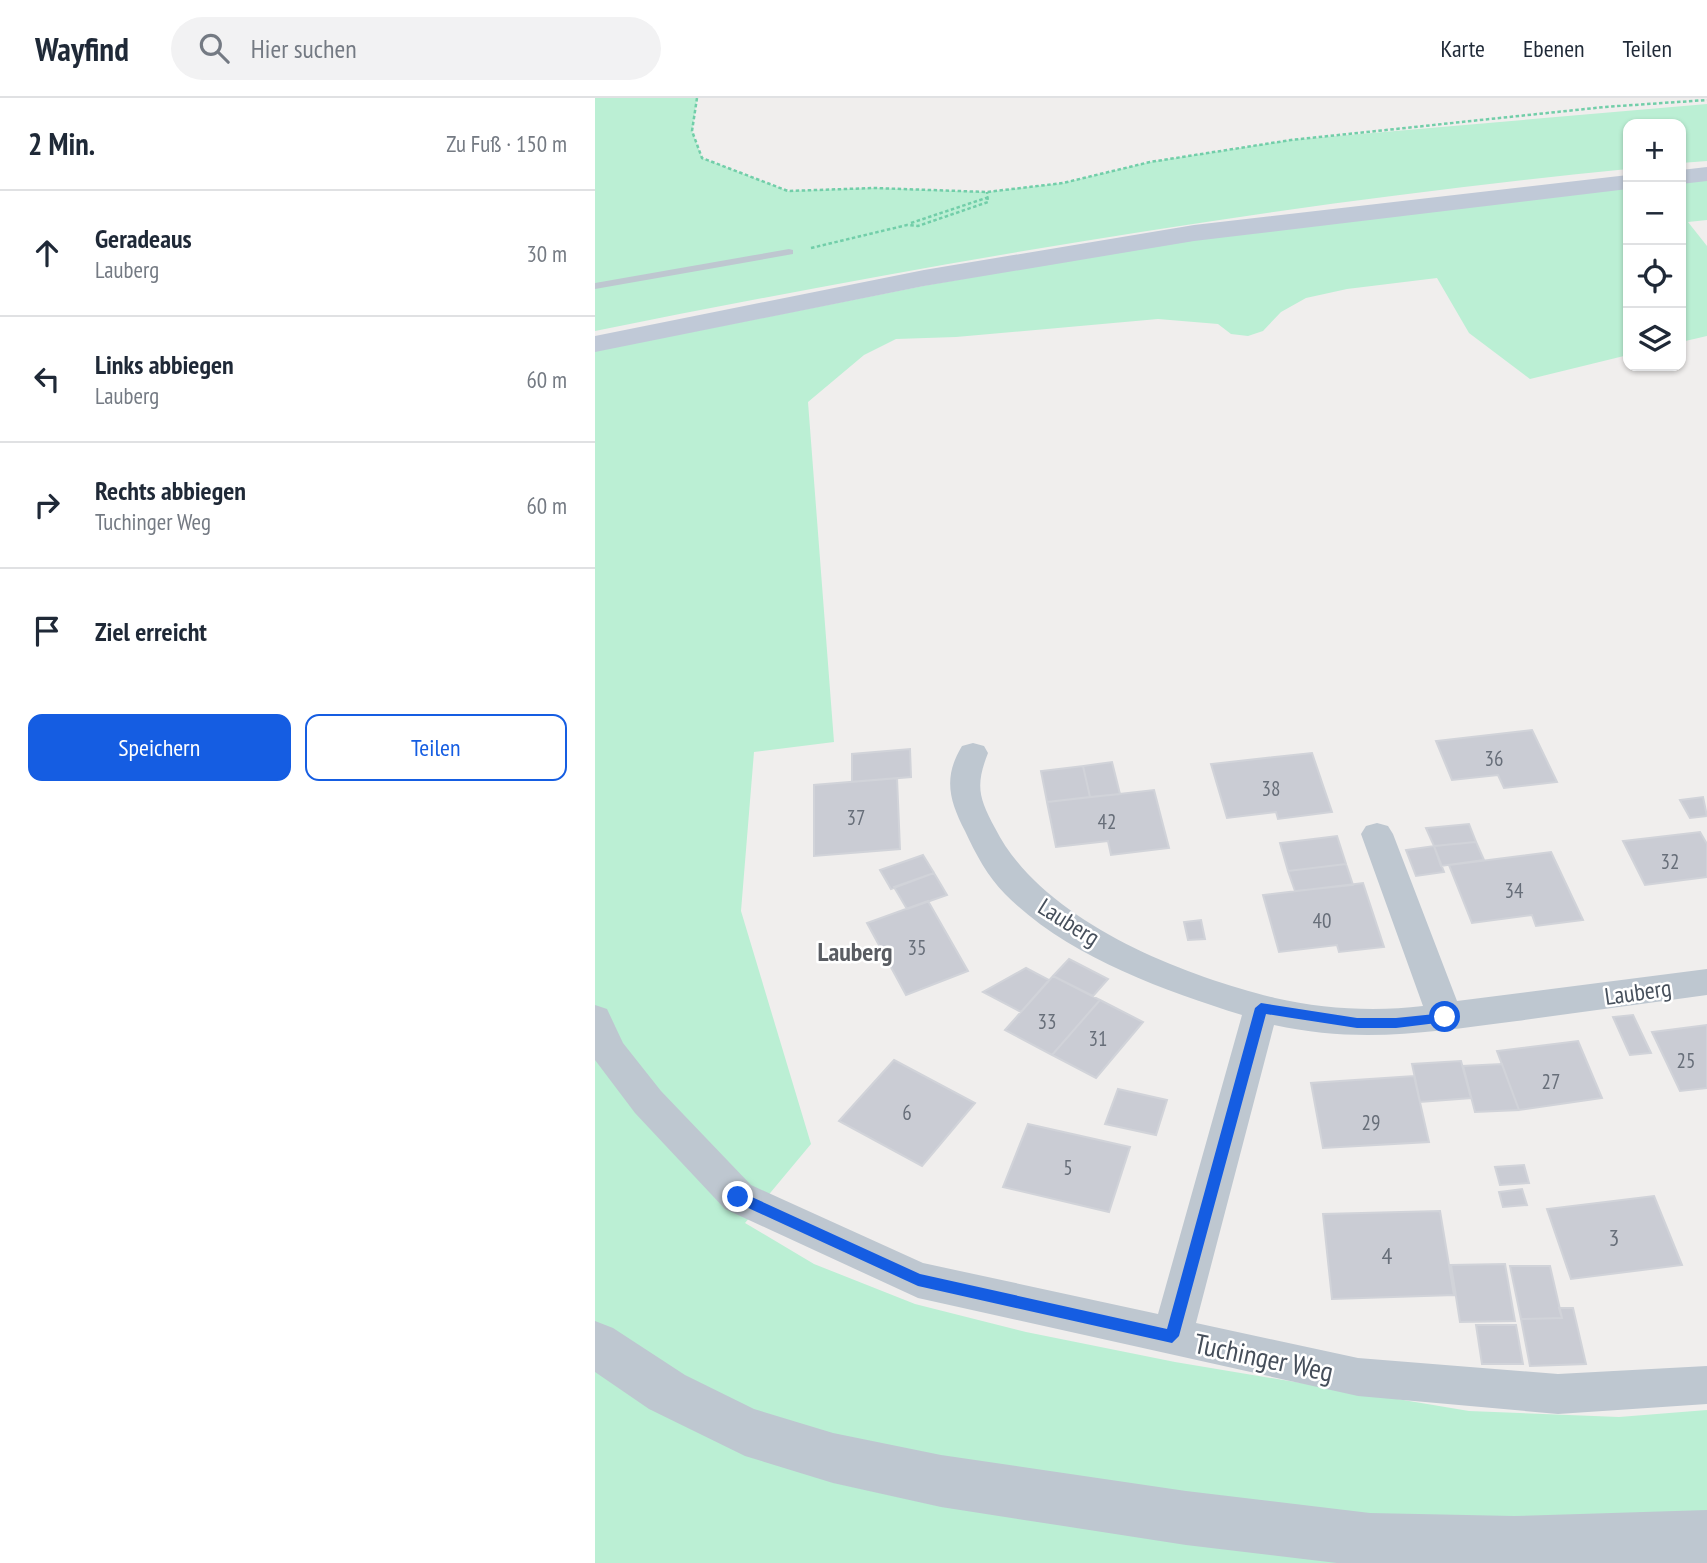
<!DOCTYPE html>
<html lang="de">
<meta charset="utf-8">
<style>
body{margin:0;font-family:"PT Sans Narrow",sans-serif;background:#f2f2f3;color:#1f2937}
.controls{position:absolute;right:21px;top:21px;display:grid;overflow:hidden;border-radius:14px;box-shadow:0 2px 5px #0004}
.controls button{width:63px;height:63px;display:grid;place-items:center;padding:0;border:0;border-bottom:2px solid #e0e1e3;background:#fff;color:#1f2937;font:35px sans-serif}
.stop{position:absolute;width:21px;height:21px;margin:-16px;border:5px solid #155de2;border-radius:50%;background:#fff}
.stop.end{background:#155de2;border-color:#fff;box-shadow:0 2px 7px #0008}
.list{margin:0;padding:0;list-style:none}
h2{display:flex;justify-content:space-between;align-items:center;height:91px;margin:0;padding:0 28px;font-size:30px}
h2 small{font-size:23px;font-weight:400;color:#747a83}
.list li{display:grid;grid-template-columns:46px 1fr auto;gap:21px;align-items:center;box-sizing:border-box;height:126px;padding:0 28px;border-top:2px solid #e0e1e3}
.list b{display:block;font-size:26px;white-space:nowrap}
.list p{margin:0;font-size:23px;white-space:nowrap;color:#747a83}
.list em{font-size:23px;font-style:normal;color:#747a83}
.actions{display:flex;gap:14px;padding:21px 28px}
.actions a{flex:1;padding:16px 0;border:2px solid #155de2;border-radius:14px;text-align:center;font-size:24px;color:#155de2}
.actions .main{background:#155de2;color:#fff}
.icon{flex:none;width:38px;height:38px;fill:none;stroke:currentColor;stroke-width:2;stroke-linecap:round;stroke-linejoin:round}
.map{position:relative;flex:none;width:1112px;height:1465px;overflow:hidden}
header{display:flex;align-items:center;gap:42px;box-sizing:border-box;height:98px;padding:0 35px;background:#fff;border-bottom:2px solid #e0e1e3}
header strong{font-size:33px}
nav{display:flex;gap:38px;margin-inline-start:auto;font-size:24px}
.search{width:490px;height:63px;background:#f2f2f3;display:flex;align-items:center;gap:18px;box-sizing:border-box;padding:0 24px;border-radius:38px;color:#747a83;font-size:26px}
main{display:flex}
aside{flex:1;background:#fff}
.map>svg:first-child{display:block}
.green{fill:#bbefd4}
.building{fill:#caccd4;stroke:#d1d3d9;stroke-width:2}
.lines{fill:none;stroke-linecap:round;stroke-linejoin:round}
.path{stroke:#72cea9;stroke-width:2.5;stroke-dasharray:3.5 2.5;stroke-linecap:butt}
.service{fill:#bec7d0;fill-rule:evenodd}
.minor{fill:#bec7d0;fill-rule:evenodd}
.tertiary{fill:#bec7d0;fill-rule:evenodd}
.secondary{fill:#c0c9d7;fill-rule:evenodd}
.route{fill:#155de2}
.labels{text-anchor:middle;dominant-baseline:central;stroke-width:5;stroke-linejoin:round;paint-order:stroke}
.number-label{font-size:21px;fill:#676e79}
.street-label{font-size:24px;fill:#464f5b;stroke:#fff}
.near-number-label{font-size:24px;fill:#676e79}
.neighbourhood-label{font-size:26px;font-weight:bold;fill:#5a5d63;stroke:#fff}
.near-street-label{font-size:28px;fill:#464f5b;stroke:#fff}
</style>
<header>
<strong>Wayfind</strong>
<div class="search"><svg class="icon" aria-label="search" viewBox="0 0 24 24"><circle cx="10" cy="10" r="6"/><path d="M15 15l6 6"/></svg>Hier suchen</div>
<nav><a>Karte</a><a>Ebenen</a><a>Teilen</a></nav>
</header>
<main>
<aside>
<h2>2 Min.<small>Zu Fuß · 150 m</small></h2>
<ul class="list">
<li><svg class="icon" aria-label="ahead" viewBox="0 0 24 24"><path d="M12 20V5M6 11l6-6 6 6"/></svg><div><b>Geradeaus</b><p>Lauberg</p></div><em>30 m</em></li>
<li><svg class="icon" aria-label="left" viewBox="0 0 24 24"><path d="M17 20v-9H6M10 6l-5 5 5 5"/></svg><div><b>Links abbiegen</b><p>Lauberg</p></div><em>60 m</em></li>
<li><svg class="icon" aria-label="right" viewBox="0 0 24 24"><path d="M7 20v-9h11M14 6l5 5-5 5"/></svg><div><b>Rechts abbiegen</b><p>Tuchinger Weg</p></div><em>60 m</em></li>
<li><svg class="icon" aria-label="arrive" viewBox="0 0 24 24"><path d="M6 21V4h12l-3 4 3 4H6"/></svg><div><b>Ziel erreicht</b></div></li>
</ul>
<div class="actions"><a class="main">Speichern</a><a>Teilen</a></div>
</aside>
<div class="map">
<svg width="1112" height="1465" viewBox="0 0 1112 1465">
<rect width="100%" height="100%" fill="#f0eeed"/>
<path class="green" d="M 0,0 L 102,0 L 97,33 L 107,60 L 193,93 L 279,90 L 392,94 L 468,85 L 555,64 L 696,42 L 1112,6 L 1112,63 L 1086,65 L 1086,26 L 1033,26 L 1033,71 C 685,105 343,164 0,233 Z
M 1112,81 L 1112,122 L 1093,124 L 1112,148 L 1112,238 L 1086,244 L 1086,83 Z
M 1033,89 L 1033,257 L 935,281 L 874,235 L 842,180 L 752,191 L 711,200 L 686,214 L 668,233 L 653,238 L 636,236 L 623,226 L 563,221 L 361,239 L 301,241 L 269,257 L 213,304 L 239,644 L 159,654 L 146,813 L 216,1046 L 150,1125 L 219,1166 L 320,1206 L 431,1234 L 580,1264 L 874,1313 L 1024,1319 L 1112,1312 L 1112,1424 L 765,1425 L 351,1366 L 150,1322 L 0,1229 L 0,253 L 333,187 L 602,140 Z
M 0,1262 L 53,1301 L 780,1465 L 0,1465 Z"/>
<path class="building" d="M 937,632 L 962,684 L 909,690 L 903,677 L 857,682 L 841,643 Z
M 315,651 L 316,679 L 257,684 L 257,656 Z
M 717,655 L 737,714 L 683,721 L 681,714 L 632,720 L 616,666 Z
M 517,664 L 525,696 L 495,699 L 488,668 Z
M 488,668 L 495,699 L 452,704 L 446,673 Z
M 302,680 L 305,751 L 219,758 L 219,687 Z
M 559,692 L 574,750 L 516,757 L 513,743 L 461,749 L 452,704 Z
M 1108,699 L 1112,718 L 1095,720 L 1085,702 Z
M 874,726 L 881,744 L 839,748 L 831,730 Z
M 1105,734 L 1112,746 L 1112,779 L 1050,787 L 1028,743 Z
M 742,738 L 751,766 L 693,773 L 685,745 Z
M 881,744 L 889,762 L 846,768 L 839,748 Z
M 839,748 L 849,774 L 821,778 L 811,752 Z
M 956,754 L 988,822 L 941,828 L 937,817 L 877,825 L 854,767 Z
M 328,757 L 339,775 L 296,791 L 285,772 Z
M 751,766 L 758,787 L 700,793 L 693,773 Z
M 339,775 L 352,797 L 312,811 L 299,789 Z
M 768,785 L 789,849 L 744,854 L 742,847 L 684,854 L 668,797 Z
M 333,803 L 373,873 L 311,897 L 272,825 Z
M 606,822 L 610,841 L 593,842 L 589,824 Z
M 474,861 L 513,881 L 498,898 L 458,878 Z
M 431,870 L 454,882 L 426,914 L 388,894 Z
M 458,878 L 505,902 L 457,957 L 410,932 Z
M 505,902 L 548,924 L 501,980 L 457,957 Z
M 1038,917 L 1056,955 L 1035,957 L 1018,919 Z
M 1112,927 L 1112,990 L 1085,993 L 1057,934 Z
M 983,943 L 1007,1000 L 924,1012 L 902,953 Z
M 299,962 L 380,1005 L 327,1068 L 244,1023 Z
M 866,963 L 876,1000 L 825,1004 L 817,966 Z
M 907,966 L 924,1012 L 880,1014 L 868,968 Z
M 819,978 L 834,1044 L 728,1050 L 716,985 Z
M 523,991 L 572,1002 L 561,1037 L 510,1026 Z
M 433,1026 L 535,1049 L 514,1114 L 408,1089 Z
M 929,1067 L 934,1085 L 905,1087 L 900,1069 Z
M 927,1091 L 932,1107 L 908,1109 L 904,1094 Z
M 1059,1098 L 1087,1167 L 976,1181 L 952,1111 Z
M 845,1113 L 859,1197 L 737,1201 L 728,1116 Z
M 910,1166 L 920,1223 L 865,1224 L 856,1167 Z
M 915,1168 L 955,1168 L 967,1220 L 926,1221 Z
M 964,1210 L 978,1210 L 991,1266 L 935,1268 L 926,1221 L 967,1220 Z
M 881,1227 L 921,1227 L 928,1266 L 887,1266 Z"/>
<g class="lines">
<path class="path" d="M 102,0 L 97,33 L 107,60 L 193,93 L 279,90 L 392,94 L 468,85 L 555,64 L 696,42 L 1009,9 L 1112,2
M 316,125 L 394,99
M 216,150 L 312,127 L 323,128 L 393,104 L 392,94"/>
<path class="service" d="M 194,151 L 198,152 L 198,156 L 0,191 L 0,185 Z"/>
<path class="minor" d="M 378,645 L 389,648 L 393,655 C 380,688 384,700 400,730 C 446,822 585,877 680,900 C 728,911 780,914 828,908 L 766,736 L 771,728 L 782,725 L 793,728 L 798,736 L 862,903 L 1112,871 L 1112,897 C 1049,906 985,914 922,923 C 836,934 765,946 679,927 L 601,1225 L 763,1260 L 963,1276 L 1112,1268 L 1112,1306 L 963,1316 L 763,1298 L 323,1200 L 130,1111 L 40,1015 L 0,962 L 0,907 L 12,911 L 28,945 L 66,993 L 156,1087 L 328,1165 L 563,1216 L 647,917 C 565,891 472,858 410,796 C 393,779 380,755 370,733 C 354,702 348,679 367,648 Z"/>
<path class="tertiary" d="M 0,1223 L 18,1230 L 90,1277 L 159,1311 L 238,1335 L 346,1357 L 591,1393 L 775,1415 L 919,1418 L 1112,1412 L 1112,1465 L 742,1465 L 591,1447 L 346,1409 L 238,1385 L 150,1358 L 54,1311 L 0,1274 Z"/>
<path class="secondary" d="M 1112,69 L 1112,83 L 1086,86 L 1086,72 Z
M 1033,77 L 1033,91 L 599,143 L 329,188 L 0,254 L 0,238 L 329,172 L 599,127 Z"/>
</g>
<path class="route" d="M 666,905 L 762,920 L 801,920 L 850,915 L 856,919 L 850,924 L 801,930 L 762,930 L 671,916 L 584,1238 L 577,1245 L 323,1188 L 138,1103 L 136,1099 L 143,1093 L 148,1095 L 325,1176 L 572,1231 L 660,910 Z"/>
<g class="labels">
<g class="number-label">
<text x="899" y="660">36</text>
<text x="676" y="690">38</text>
<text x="261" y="719">37</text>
<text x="512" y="723">42</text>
<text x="1075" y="763">32</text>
<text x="919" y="792">34</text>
<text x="727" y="822">40</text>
<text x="322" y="849">35</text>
<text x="452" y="923">33</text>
<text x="503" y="940">31</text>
<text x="1091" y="962">25</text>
<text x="956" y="983">27</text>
<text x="312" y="1014">6</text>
<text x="776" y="1024">29</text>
<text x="473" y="1069">5</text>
</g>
<g class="street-label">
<text transform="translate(474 824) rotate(32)">Lauberg</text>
<text transform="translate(1043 894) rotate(-8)">Lauberg</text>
</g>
<g class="near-number-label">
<text x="1019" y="1139">3</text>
<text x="792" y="1157">4</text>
</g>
<g class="neighbourhood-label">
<text x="260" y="853">Lauberg</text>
</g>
<g class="near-street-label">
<text transform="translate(669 1259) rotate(12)">Tuchinger Weg</text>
</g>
</g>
</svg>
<div class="controls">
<button>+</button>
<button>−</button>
<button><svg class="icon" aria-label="locate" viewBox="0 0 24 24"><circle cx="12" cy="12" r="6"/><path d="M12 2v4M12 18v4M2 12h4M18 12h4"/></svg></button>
<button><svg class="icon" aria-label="layers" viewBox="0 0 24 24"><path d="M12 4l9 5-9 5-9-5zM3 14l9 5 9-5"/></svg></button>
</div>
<div class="stop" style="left:850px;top:919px"></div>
<div class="stop end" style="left:143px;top:1099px"></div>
</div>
</main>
